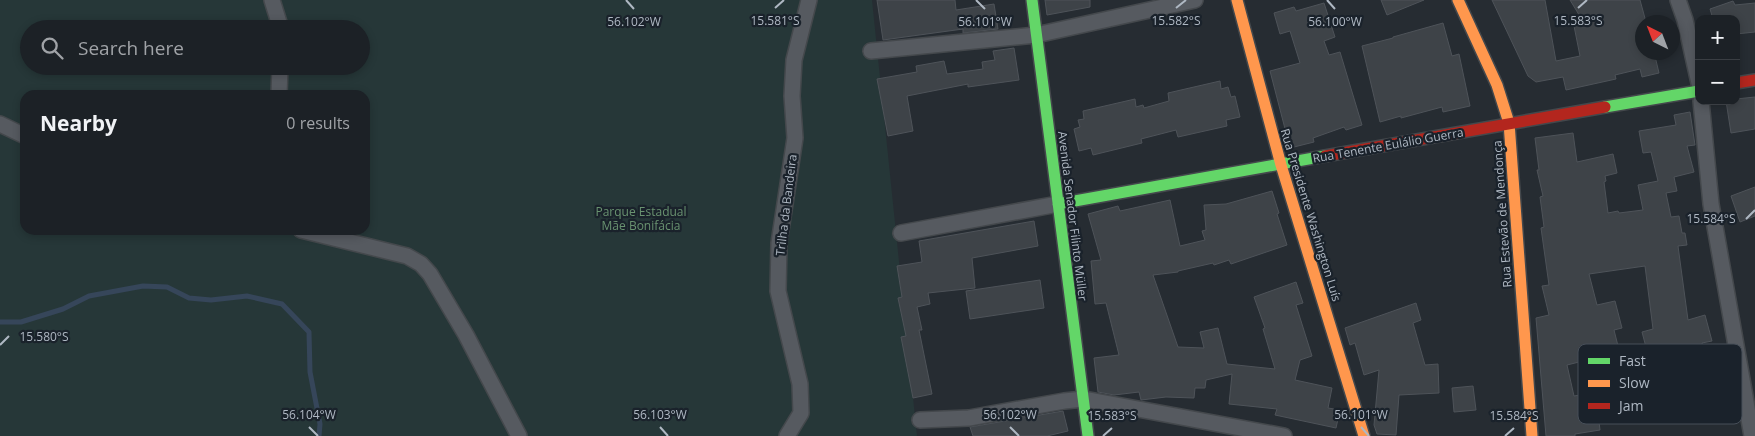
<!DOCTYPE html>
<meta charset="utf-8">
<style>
body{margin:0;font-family:"Open Sans",sans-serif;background:#292e32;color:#f1f3f6}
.controls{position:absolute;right:15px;top:15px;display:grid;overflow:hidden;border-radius:10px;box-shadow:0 2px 8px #0003}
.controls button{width:45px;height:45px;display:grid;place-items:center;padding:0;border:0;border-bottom:1px solid #3a3e43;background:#1c2126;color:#f1f3f6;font:25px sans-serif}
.compass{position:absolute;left:1635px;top:15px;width:45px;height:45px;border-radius:50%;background:#1c2126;box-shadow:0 2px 8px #0003;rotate:318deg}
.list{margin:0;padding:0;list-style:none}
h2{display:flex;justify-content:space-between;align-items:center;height:65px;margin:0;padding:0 20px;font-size:21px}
h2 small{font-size:16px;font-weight:400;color:#a0a3a7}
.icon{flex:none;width:28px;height:28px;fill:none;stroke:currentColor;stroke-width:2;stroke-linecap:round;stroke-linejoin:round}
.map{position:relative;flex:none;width:1755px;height:436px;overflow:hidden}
.search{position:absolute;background:#1c2126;box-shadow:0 2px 8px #0003;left:20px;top:20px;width:350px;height:55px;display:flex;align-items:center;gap:12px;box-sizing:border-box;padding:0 18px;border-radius:28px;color:#a0a3a7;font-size:19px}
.panel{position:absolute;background:#1c2126;box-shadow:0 2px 8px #0003;left:20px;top:90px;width:350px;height:145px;border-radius:15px}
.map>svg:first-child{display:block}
.green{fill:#263738;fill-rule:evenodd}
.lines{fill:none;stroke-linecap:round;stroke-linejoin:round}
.stream{stroke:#36465a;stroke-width:5}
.building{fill:#3e4348;stroke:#4e5359;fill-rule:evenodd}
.street-casing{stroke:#44484c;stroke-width:18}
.fast-casing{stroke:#44484c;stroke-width:14}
.slow-casing{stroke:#44484c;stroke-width:14}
.jam-casing{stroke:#44484c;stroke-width:14}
.street{stroke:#565a60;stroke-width:15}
.fast{stroke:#63d668;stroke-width:11}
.slow{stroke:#ff974d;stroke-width:11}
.jam{stroke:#b3261e;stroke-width:11}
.ticks{fill:none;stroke:#afb8c3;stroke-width:2}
.labels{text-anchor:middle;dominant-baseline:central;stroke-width:4.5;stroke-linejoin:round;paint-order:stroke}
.street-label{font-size:12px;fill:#afb8c3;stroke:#1a222b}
.park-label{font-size:12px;fill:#699270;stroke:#1a222b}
.key{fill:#1a222b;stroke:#474f59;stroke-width:1}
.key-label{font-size:14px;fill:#afb8c3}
.ticks-label{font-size:12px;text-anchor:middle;fill:#afb8c3;stroke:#1a222b;stroke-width:4.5;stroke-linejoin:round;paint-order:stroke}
</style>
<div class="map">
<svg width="1755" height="436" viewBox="0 0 1755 436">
<rect width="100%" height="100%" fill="#262c32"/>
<path class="green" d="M 0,0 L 872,0 L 917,436 L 0,436 ZM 29,29 L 361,29 L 361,66 L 29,66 ZM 25,95 L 365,95 L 365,230 L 25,230 Z"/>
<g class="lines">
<path class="stream" d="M 0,322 L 21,322 L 63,309 L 89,296 L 143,286 L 167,287 L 189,298 L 211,300 L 247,296 L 282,304 L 309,332 L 310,372 L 320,424 L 319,436"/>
</g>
<path class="building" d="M 877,0 L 955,0 L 956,10 L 994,4 L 998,29 L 963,33 L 963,29 L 883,40 Z
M 1045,0 L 1090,0 L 1090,7 L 1047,15 Z
M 1381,0 L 1424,0 L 1387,15 Z
M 1492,0 L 1545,0 L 1556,61 L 1580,56 L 1574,26 L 1584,23 L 1570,0 L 1640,0 L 1646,22 L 1642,22 L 1642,52 L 1654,52 L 1659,73 L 1642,77 L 1640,69 L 1615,75 L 1616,79 L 1566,90 L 1563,77 L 1536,82 L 1528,76 Z
M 1733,1 L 1735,5 L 1755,3 L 1755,32 L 1736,34 L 1736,19 L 1713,19 L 1710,9 Z
M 1324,3 L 1335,37 L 1324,41 L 1329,55 L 1340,52 L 1362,125 L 1346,130 L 1344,127 L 1313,138 L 1314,142 L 1290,148 L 1270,71 L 1300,63 L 1290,31 L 1280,34 L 1274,13 L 1294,7 L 1296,11 Z
M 1443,23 L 1452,56 L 1459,54 L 1470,106 L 1443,112 L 1442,107 L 1401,118 L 1401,116 L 1380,122 L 1362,46 L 1393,38 L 1393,37 Z
M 1014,48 L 1019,80 L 968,87 L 968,84 L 907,96 L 913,131 L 888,136 L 877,79 L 917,72 L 916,66 L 944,61 L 947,74 L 983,69 L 982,62 L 995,60 L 993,51 Z
M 1220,81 L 1221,89 L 1228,87 L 1231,97 L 1235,96 L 1240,117 L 1226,120 L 1227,126 L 1178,137 L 1176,130 L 1141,139 L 1142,143 L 1093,155 L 1091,148 L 1079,151 L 1074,129 L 1080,127 L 1078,120 L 1084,119 L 1083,111 L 1135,99 L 1136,107 L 1143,105 L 1144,108 L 1169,101 L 1168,93 Z
M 1755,97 L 1755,129 L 1731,133 L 1726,101 L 1736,101 L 1736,99 Z
M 1690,112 L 1695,145 L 1687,146 L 1694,172 L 1674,177 L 1677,191 L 1666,193 L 1671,217 L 1679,216 L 1682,233 L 1685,233 L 1687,245 L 1678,246 L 1688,320 L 1705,315 L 1712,341 L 1702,343 L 1717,411 L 1691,417 L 1689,408 L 1635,421 L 1634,417 L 1599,422 L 1600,430 L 1575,434 L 1575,436 L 1546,436 L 1536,318 L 1549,315 L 1542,286 L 1549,285 L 1541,228 L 1544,227 L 1540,197 L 1543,196 L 1537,170 L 1539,170 L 1535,138 L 1573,133 L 1577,162 L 1613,154 L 1617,173 L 1605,176 L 1606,181 L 1604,182 L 1608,213 L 1618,211 L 1619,213 L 1643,210 L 1638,185 L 1658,181 L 1651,152 L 1643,153 L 1639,131 L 1676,125 L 1674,115 ZM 1645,266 L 1653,329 L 1642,332 L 1651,366 L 1625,372 L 1628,387 L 1574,396 L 1567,365 L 1595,358 L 1596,364 L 1621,358 L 1614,330 L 1622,328 L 1615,301 L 1597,305 L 1589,274 Z
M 1755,187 L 1755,216 L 1740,222 L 1731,196 Z
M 1272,191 L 1279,213 L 1277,214 L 1287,245 L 1231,264 L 1229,260 L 1214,265 L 1213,263 L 1178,271 L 1178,272 L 1153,275 L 1178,347 L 1204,348 L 1200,332 L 1218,328 L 1227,364 L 1275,369 L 1263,329 L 1265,328 L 1254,297 L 1296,282 L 1303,303 L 1296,305 L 1312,356 L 1300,360 L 1295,380 L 1332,388 L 1328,408 L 1340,410 L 1336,428 L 1275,415 L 1277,409 L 1229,404 L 1232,374 L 1206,380 L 1205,388 L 1195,388 L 1194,398 L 1166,397 L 1141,400 L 1139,392 L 1114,395 L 1098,392 L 1094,358 L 1119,355 L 1106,303 L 1095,304 L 1091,261 L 1101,260 L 1088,214 L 1118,206 L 1120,211 L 1170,200 L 1180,246 L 1205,240 L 1202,231 L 1206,230 L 1204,205 L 1226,204 Z
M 1034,221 L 1038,246 L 972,258 L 975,288 L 928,293 L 930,304 L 917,307 L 922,330 L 919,330 L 932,394 L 913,398 L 901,337 L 906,336 L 898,298 L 902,297 L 897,266 L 922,262 L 919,241 Z
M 1040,280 L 1044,308 L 970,319 L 966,291 Z
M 1416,303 L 1421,320 L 1413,323 L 1425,365 L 1438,364 L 1439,393 L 1399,395 L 1396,435 L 1377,434 L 1374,425 L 1379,370 L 1364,375 L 1355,343 L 1350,345 L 1345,328 Z
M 1473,386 L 1476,410 L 1454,412 L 1452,388 Z
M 1063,411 L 1068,431 L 1047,436 L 973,436 L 970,427 Z"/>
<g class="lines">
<defs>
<path id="street" d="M 272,0 L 281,29
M 1678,0 L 1685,20 L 1699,83
M 871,51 L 1036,35 L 1195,0
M 279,95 L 280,66
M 1701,101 L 1711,204 L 1752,436
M 0,124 L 25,136
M 301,230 L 407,256 L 421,264 L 430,274 L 466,335 L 519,436
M 901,233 L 1058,204
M 920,420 L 969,418 L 1064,401 L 1084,399 L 1284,436
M 787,436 L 801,413 L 800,384 L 778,291 L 779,243 L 795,138 L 792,96 L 794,60 L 809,0"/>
<path id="fast" d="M 1032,0 L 1088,436
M 1605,107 L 1699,91
M 1058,204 L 1325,156"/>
<path id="slow" d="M 1237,0 L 1281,165 L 1364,436
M 1458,0 L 1497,85 L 1509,123 L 1532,436"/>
<path id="jam" d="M 1736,83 L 1755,80
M 1325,156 L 1605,107"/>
</defs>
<use href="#street" class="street-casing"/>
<use href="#fast" class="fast-casing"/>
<use href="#slow" class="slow-casing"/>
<use href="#jam" class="jam-casing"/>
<use href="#street" class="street"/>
<use href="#fast" class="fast"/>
<use href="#slow" class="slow"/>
<use href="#jam" class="jam"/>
</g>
<path class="ticks" d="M 626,0 L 634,9M 976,0 L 985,9M 1327,0 L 1335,9M 775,8 L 784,0M 1176,8 L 1186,0M 1578,8 L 1587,0M 1746,219 L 1755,210M 0,345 L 9,336M 309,427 L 318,436M 660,427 L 668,436M 1010,427 L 1019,436M 1361,427 L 1369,436M 1103,436 L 1112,428M 1505,436 L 1514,428"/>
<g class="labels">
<g class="street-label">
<text transform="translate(1388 145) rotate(-10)">Rua Tenente Eulálio Guerra</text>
<text transform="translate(786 205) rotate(-83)">Trilha da Bandeira</text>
<text transform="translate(1502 214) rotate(-94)">Rua Estevão de Mendonça</text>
<text transform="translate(1311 215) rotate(73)">Rua Presidente Washington Luís</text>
<text transform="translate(1073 216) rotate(83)">Avenida Senador Filinto Müller</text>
</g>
<g class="park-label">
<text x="641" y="211">Parque Estadual<tspan x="641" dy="14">Mãe Bonifácia</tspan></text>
</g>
</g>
<rect x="1578" y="344" width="164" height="80" rx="8" class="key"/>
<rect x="1588" y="358" width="22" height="6" fill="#63d668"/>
<rect x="1588" y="380" width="22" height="7" fill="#ff974d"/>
<rect x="1588" y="403" width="22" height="6" fill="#b3261e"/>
<g class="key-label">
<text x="1619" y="366">Fast</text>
<text x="1619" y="388">Slow</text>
<text x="1619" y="411">Jam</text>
</g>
<g class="ticks-label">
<text x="775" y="25">15.581°S</text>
<text x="1176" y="25">15.582°S</text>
<text x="1578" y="25">15.583°S</text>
<text x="634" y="26">56.102°W</text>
<text x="985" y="26">56.101°W</text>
<text x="1335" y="26">56.100°W</text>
<text x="1711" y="223">15.584°S</text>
<text x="44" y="341">15.580°S</text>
<text x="309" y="419">56.104°W</text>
<text x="660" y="419">56.103°W</text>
<text x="1010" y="419">56.102°W</text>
<text x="1361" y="419">56.101°W</text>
<text x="1112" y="420">15.583°S</text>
<text x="1514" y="420">15.584°S</text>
</g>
</svg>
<div class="controls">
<button>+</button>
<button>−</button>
</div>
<svg class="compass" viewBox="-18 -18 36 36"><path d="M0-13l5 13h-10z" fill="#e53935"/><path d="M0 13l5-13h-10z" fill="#a0a3a7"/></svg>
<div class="search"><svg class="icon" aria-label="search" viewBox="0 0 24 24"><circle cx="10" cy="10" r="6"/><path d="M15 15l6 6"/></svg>Search here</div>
<section class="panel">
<h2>Nearby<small>0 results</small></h2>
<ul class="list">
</ul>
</section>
</div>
